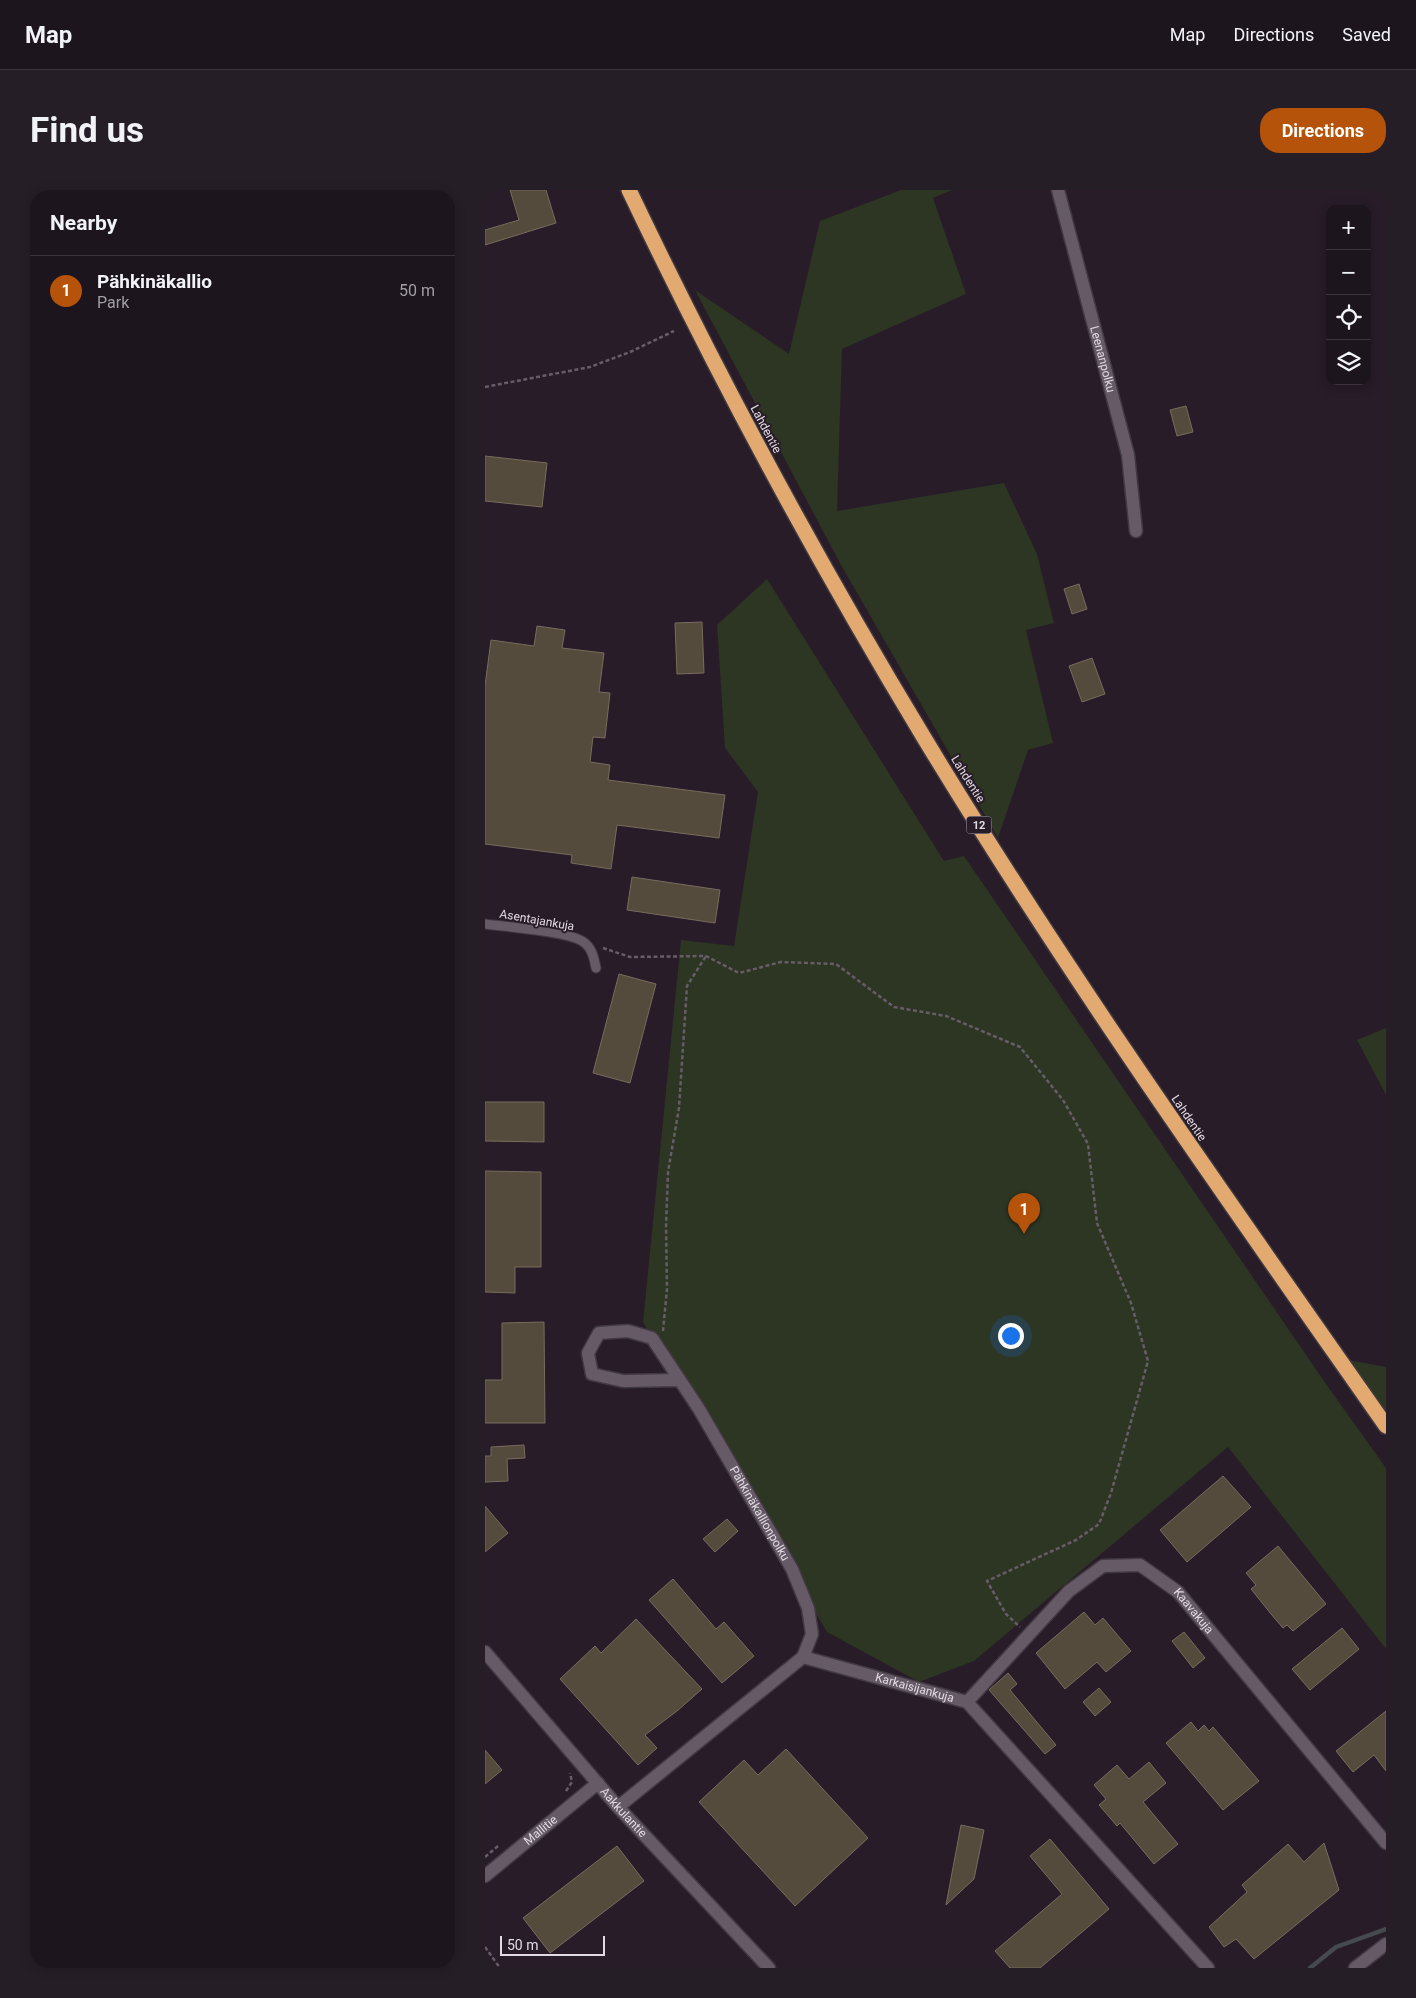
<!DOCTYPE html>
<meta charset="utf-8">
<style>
body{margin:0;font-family:Roboto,sans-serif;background:#251e27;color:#f1f3f6}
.controls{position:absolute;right:15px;top:15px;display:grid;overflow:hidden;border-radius:10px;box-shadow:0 2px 12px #0003}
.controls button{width:45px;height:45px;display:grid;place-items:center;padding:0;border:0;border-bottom:1px solid #3b343c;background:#1d151e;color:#f1f3f6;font:25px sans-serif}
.scale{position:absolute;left:15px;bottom:12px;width:105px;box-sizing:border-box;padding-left:5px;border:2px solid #e1dae2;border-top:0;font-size:14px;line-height:18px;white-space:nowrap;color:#e1dae2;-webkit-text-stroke:4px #271c28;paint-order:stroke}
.you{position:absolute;left:525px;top:1145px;width:18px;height:18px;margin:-12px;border:4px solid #fff;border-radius:50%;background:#1a73e8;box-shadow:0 0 0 8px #1a73e833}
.badge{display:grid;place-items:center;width:32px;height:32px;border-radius:50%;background:#b45309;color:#fff;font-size:16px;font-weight:700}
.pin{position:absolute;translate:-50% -41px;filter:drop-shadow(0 1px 2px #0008)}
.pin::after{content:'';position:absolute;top:26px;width:18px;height:15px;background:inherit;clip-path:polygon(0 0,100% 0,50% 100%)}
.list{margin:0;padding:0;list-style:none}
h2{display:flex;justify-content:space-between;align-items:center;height:65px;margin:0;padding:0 20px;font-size:21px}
h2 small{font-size:16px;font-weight:400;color:#a09fa4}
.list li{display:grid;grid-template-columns:32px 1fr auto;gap:15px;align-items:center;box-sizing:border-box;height:70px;padding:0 20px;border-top:1px solid #3b343c}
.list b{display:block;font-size:19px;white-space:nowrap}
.list p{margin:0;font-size:16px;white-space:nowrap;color:#a09fa4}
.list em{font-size:16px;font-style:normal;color:#a09fa4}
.icon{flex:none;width:28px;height:28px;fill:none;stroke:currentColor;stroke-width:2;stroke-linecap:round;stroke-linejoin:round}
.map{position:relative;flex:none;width:901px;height:1778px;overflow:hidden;border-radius:20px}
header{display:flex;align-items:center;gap:30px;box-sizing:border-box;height:70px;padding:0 25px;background:#1d151e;border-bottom:1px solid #3b343c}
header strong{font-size:24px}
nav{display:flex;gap:28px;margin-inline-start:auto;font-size:18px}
.intro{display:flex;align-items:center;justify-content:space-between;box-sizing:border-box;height:120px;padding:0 30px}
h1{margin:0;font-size:35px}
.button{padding:12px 22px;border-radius:20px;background:#b45309;color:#fff;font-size:18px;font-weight:700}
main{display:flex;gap:30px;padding:0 30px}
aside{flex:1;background:#1d151e;border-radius:20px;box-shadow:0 2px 12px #0003}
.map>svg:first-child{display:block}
.green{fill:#2d3523}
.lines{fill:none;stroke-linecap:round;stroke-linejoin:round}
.stream{stroke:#444a4e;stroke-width:4.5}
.building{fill:#554b3c;stroke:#776c5d}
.lane-casing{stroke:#413942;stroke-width:11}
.street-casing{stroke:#413942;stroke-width:15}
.secondary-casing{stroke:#413942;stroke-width:15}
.highway-casing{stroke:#413942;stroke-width:18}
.path{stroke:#675d68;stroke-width:2.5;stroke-dasharray:4 2.5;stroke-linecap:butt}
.lane{stroke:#665a67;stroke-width:9}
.street{stroke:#665a67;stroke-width:12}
.secondary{stroke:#665a67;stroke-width:12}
.highway{stroke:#e2aa70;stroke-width:15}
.labels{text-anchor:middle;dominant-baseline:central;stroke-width:4;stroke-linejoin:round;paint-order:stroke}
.shield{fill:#271c28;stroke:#a9a1aa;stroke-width:1}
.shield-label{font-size:11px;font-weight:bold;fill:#e1dae2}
.street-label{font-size:12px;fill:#e1dae2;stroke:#271c28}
</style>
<header>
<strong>Map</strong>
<nav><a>Map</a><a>Directions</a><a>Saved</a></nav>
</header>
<div class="intro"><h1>Find us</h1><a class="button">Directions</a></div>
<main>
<aside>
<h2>Nearby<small></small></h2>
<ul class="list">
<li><span class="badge">1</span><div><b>Pähkinäkallio</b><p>Park</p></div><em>50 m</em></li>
</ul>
</aside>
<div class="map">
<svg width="901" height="1778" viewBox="0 0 901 1778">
<rect width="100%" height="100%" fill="#271c28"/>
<path class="green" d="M 416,0 L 467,0 L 448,8 L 481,104 L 357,159 L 352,321 L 519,293 L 552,364 L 569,433 L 541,440 L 568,553 L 543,560 L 513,648 L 356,375 L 210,100 L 304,164 L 335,31 Z
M 282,389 L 459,671 L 479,666 L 841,1194 L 901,1278 L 901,1459 L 743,1257 L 489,1471 L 434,1492 L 342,1442 L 158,1132 L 196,750 L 249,756 L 273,602 L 240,558 L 232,435 Z
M 901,838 L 901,905 L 872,850 Z
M 864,1170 L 901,1177 L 901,1222 Z"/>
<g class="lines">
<path class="stream" d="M 825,1778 L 851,1757 L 901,1739"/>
</g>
<path class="building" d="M 25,0 L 61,0 L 71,33 L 0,55 L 0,40 L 34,30 Z
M 701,216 L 708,242 L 692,246 L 685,220 Z
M 0,266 L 62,273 L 57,317 L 0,311 Z
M 594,394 L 602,419 L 587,424 L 579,399 Z
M 217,432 L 219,483 L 192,484 L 190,433 Z
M 52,436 L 80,440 L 77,458 L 119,463 L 114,502 L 125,503 L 120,548 L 108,547 L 105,572 L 125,575 L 123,590 L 240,605 L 234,648 L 132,635 L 126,679 L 86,673 L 87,665 L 0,654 L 0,496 L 6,450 L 49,456 Z
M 607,468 L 620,504 L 597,512 L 584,476 Z
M 147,687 L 235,700 L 230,733 L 142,720 Z
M 134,784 L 171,794 L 145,893 L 108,883 Z
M 0,912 L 59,912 L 59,952 L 0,951 Z
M 0,981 L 56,982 L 56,1077 L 30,1077 L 30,1103 L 0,1102 Z
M 59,1132 L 60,1233 L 0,1233 L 0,1190 L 17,1190 L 17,1133 Z
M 39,1255 L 40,1268 L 22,1269 L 23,1291 L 0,1292 L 0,1266 L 6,1266 L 6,1257 Z
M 738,1286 L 766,1317 L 702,1372 L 675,1340 Z
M 0,1316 L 23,1343 L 0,1362 Z
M 242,1329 L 253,1341 L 230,1362 L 218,1349 Z
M 793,1356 L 841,1414 L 808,1441 L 802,1435 L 798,1438 L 786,1424 L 766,1399 L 771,1395 L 761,1383 Z
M 188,1389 L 231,1439 L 239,1432 L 269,1466 L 237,1493 L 164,1410 Z
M 599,1422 L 610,1435 L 618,1428 L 646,1461 L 621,1482 L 612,1472 L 580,1499 L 551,1463 Z
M 151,1429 L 217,1499 L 192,1521 L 160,1545 L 172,1558 L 153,1575 L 75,1489 L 110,1456 L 116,1463 Z
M 857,1438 L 874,1459 L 825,1500 L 807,1479 Z
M 699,1442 L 720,1468 L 708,1478 L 687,1451 Z
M 523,1483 L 532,1494 L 525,1500 L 571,1555 L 560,1564 L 504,1500 Z
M 614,1498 L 626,1512 L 610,1526 L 598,1512 Z
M 901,1521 L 901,1581 L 889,1565 L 868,1582 L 851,1561 Z
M 706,1532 L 713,1541 L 719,1535 L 724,1541 L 728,1537 L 774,1591 L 738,1620 L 681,1553 Z
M 301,1559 L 383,1648 L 310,1716 L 214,1612 L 259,1570 L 273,1585 Z
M 0,1560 L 17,1580 L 0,1594 Z
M 664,1572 L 681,1593 L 658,1612 L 693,1654 L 669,1674 L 635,1633 L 632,1636 L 614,1615 L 621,1609 L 609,1595 L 632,1575 L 644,1589 Z
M 476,1635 L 499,1640 L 489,1689 L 461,1715 Z
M 565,1649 L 624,1719 L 555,1778 L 525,1778 L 510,1761 L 577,1704 L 545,1666 Z
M 839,1653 L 854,1700 L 769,1769 L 751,1749 L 739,1757 L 724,1737 L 762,1702 L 757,1695 L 803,1654 L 819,1672 Z
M 132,1656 L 159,1691 L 65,1763 L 38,1728 Z"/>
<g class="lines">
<defs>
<path id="lane" d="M 0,734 C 21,737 81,741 97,751 C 107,757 109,768 111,778"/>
<g id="street">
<path id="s1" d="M 573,0 L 643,265 L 651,341"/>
<path id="s2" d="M 193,1190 L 138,1191 L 107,1184 L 103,1163 L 114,1143 L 143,1141 L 167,1148 L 214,1219 L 307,1379 L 323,1418 L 327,1444 L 318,1467"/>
<path id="s3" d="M 482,1512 L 584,1401 L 618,1376 L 655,1375 L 693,1402 L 901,1653"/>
<path id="s4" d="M 133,1617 L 318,1467 L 482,1512 L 723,1778"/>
<path d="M 870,1778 L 901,1754"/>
</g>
<g id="secondary">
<path id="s5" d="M 0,1462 L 133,1617 L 284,1778"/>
<path id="s6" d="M 0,1686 L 113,1593"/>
</g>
<path id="highway" d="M 144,0 C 233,187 331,369 438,546 C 581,783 742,1009 901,1236"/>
</defs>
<use href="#lane" class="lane-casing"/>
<use href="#street" class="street-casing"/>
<use href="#secondary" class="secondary-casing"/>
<use href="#highway" class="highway-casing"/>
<path class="path" d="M 0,197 L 105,177 L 145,162 L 189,141
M 118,758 L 145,767 L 221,766 L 254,783 L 296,772 L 351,774 L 409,817 L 461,826 L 535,857 L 578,910 L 603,954 L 612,1033 L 646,1113 L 663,1171 L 626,1303 L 614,1334 L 591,1350 L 502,1391 L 521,1424 L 535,1437
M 178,1141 L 182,1099 L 181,1036 L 183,982 L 194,918 L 202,796 L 221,766
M 81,1601 L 87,1592 L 85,1583
M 0,1667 L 13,1656
M 0,1757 L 15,1778"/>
<use href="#lane" class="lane"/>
<use href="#street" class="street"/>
<use href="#secondary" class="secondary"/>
<use href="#highway" class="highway"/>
</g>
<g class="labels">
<rect class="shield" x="481.5" y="626.5" width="25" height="17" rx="4"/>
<g class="shield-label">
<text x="494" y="635">12</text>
</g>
<g class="street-label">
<text stroke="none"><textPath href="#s1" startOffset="175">Leenanpolku</textPath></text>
<text transform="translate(281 239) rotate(62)">Lahdentie</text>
<text transform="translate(483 589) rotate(58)">Lahdentie</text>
<text transform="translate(52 730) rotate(10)">Asentajankuja</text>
<text transform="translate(704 928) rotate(56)">Lahdentie</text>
<text stroke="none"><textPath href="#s2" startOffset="391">Pähkinäkallionpolku</textPath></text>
<text stroke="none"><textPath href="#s3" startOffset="301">Kaavakuja</textPath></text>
<text stroke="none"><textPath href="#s4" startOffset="354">Karkaisijankuja</textPath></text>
<text stroke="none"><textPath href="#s5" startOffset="212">Aakkulantie</textPath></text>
<text stroke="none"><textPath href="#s6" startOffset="72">Mallitie</textPath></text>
</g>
</g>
</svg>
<div class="controls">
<button>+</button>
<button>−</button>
<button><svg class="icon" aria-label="locate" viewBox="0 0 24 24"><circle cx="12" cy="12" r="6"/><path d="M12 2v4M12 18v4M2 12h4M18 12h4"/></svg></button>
<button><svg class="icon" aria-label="layers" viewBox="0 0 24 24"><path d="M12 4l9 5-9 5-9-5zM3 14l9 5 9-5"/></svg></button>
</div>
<div class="scale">50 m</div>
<div class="you"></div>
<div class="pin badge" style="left:539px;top:1044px">1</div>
</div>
</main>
